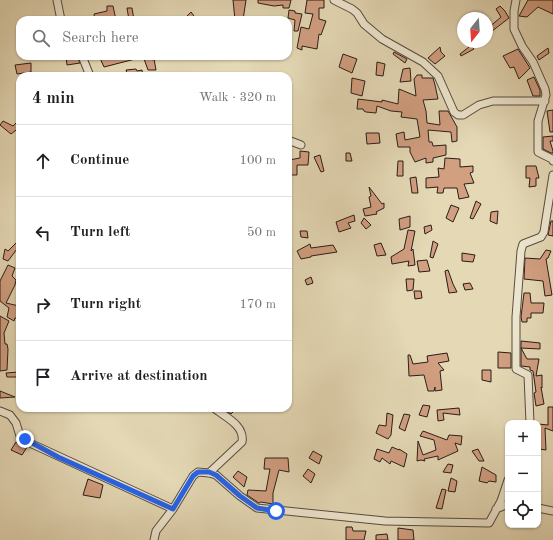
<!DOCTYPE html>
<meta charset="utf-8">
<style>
body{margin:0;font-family:"Old Standard TT",serif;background:#f6f6f6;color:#202124}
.controls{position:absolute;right:12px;bottom:12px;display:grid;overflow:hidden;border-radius:8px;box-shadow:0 1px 3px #0004}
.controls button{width:36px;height:36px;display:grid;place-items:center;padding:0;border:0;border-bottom:1px solid #e0e0e0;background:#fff;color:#202124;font:20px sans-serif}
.compass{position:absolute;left:457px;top:12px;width:36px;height:36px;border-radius:50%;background:#fff;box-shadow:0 1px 3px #0004;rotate:197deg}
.stop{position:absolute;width:12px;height:12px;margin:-9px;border:3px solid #2563eb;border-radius:50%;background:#fff}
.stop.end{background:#2563eb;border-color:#fff;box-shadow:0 1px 4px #0008}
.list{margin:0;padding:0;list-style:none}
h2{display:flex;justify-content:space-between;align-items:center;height:52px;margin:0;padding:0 16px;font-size:17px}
h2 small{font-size:13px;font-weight:400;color:#757577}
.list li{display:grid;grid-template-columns:26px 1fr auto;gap:12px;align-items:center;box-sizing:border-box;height:72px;padding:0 16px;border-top:1px solid #e0e0e0}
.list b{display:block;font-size:15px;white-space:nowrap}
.list em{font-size:13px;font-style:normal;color:#757577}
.icon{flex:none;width:22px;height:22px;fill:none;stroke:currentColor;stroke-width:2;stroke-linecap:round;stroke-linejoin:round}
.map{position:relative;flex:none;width:553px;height:540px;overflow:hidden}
.search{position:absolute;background:#fff;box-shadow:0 1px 3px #0004;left:16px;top:16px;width:276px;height:44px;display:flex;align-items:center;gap:10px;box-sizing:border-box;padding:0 14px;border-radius:12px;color:#757577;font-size:15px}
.panel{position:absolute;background:#fff;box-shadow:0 1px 3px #0004;left:16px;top:72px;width:276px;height:340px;border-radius:12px}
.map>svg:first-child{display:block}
.building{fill:#d29f81;stroke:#291d18}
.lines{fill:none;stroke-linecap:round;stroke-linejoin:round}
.street-casing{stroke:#584c3f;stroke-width:9}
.street{stroke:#ede6cf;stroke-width:7}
.route{stroke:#2563eb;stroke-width:5}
</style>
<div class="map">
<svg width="553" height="540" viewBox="0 0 553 540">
<rect width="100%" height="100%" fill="#e4d8b5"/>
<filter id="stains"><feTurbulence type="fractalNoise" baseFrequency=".005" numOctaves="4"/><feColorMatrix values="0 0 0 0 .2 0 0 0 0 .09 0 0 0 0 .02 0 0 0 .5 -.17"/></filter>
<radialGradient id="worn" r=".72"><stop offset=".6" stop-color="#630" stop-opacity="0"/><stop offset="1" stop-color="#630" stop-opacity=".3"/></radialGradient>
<path class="building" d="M 233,0 L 246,0 L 243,20 L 235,20 Z
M 258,0 L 291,0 L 289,8 L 283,8 L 283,5 L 274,6 L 258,3 Z
M 307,0 L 324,0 L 324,8 L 319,8 L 319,19 L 326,21 L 321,35 L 319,34 L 317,49 L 302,46 L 302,50 L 297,48 L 301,27 L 309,29 L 313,14 L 305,13 Z
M 528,0 L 553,0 L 553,14 L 538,7 L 527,17 L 519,16 Z
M 107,6 L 113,6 L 116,20 L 95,20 L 94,14 L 107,11 Z
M 500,6 L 505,11 L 509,18 L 487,35 L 487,29 L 501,17 L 496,9 Z
M 127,8 L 132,8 L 134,20 L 129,20 Z
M 289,10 L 295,11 L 295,13 L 302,14 L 298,31 L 294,31 L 295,20 L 288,18 Z
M 191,12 L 197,20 L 183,20 Z
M 466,42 L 479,42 L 472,47 L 474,49 L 461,56 L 460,54 L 469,47 Z
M 440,47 L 441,52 L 445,56 L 435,64 L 428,58 Z
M 548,48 L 549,53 L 539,60 L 537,56 Z
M 518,49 L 530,68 L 519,79 L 514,67 L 510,68 L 503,56 Z
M 394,52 L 407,59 L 405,63 L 393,54 Z
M 343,54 L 357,59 L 352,73 L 339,67 Z
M 66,56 L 77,56 L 80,63 L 67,65 Z
M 99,56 L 139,56 L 139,58 L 104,67 Z
M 143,56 L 149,56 L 152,60 L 154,59 L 156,70 L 148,70 Z
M 377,62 L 385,64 L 383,76 L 376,75 Z
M 31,63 L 31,72 L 17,74 L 15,65 Z
M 410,68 L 411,81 L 400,82 L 403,69 Z
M 136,69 L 137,71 L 142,70 L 143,76 L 123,76 L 123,74 L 127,73 L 126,70 Z
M 417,75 L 422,75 L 422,78 L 433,78 L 435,85 L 438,99 L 423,100 L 426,111 L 427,123 L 440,125 L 439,111 L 448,111 L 457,127 L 457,141 L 452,142 L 451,132 L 428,130 L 429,142 L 432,142 L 433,146 L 446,145 L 446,155 L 433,158 L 433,162 L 426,163 L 426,158 L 415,162 L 410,152 L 410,147 L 398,147 L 396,134 L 404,132 L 405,140 L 420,137 L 417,119 L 401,117 L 402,112 L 391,111 L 377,106 L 376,113 L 366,112 L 364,111 L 363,109 L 357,109 L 358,99 L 382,102 L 382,100 L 398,104 L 399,89 L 416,96 L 414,79 Z
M 534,77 L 540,90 L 540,96 L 533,96 L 527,80 Z
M 352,78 L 365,81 L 362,96 L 351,93 Z
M 553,110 L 553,132 L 550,132 L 547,111 Z
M 20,119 L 20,127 L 11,134 L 0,125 L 3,121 L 13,126 Z
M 366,133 L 379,133 L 380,143 L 367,144 Z
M 553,136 L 553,141 L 550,141 L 553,151 L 553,153 L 551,153 L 543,149 L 543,137 Z
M 300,151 L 309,152 L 308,165 L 297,165 L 297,175 L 290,175 L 289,160 L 300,158 Z
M 346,153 L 350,153 L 352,161 L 346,161 Z
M 320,155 L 324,171 L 321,172 L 314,157 Z
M 445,158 L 460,159 L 460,167 L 473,166 L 473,172 L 470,173 L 474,183 L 464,184 L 469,197 L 459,199 L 457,188 L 444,188 L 443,193 L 437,193 L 438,187 L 426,188 L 426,178 L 439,177 L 438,168 L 444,169 Z
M 398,161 L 403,161 L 403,176 L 397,176 Z
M 526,166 L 536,166 L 539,178 L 536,178 L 536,186 L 529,187 L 530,178 L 526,178 Z
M 416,177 L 418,193 L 412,193 L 410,178 Z
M 369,187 L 382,204 L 384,203 L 384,208 L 376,212 L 377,214 L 365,216 L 363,209 L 371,207 L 369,197 L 371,196 Z
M 476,201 L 481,204 L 473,219 L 470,218 Z
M 451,205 L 459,208 L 453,222 L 446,218 Z
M 498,211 L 497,224 L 490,221 L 491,212 Z
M 354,215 L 355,221 L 348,223 L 351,228 L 339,232 L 336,222 Z
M 410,216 L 410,227 L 400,230 L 399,219 Z
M 364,218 L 371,225 L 366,229 L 361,223 Z
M 551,221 L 553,221 L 553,236 L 548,235 Z
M 431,225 L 432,230 L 425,234 L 424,227 Z
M 408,230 L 415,231 L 411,251 L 413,249 L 415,265 L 408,266 L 409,261 L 392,264 L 391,257 L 404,249 Z
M 300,231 L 307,231 L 308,238 L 301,237 Z
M 20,239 L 20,245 L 8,261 L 3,259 L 5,249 L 8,251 Z
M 433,241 L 438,244 L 433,258 L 430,257 Z
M 381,243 L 386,255 L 377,256 L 374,245 Z
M 310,244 L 311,248 L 333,245 L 337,252 L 311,256 L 311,257 L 301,259 L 297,251 Z
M 546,250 L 551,251 L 548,258 L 546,259 L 552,295 L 545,296 L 543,281 L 524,279 L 525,258 L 540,259 Z
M 462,253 L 475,255 L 473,262 L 462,261 Z
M 427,260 L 430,271 L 419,272 L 417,261 Z
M 8,265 L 15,268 L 12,276 L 16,280 L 15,285 L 6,303 L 19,306 L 19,308 L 20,308 L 20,319 L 15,318 L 14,321 L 7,317 L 9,308 L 0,301 L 0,281 Z
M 448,270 L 453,284 L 457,292 L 449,293 L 445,271 Z
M 311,277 L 313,283 L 307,285 L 305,280 Z
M 406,279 L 414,279 L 413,290 L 407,291 Z
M 470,283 L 473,289 L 465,290 L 463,284 Z
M 414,291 L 421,291 L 422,298 L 415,299 Z
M 524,293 L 530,293 L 531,303 L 544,303 L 543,313 L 531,313 L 531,318 L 527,318 L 527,322 L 522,322 L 521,317 Z
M 0,316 L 9,321 L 4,333 L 5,344 L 7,344 L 8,349 L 7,370 L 0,371 Z
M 521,341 L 540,343 L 540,349 L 521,348 L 527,359 L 539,359 L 536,376 L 542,375 L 542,388 L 541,387 L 544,404 L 536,406 L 534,393 L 536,392 L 533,371 L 530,370 L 530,367 L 521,366 Z
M 498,352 L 511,353 L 511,368 L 498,368 Z
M 447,353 L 449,361 L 438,363 L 444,370 L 440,371 L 442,390 L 435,391 L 435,387 L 434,391 L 428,391 L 424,375 L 409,376 L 408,355 L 410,355 L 413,364 L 428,362 L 427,356 Z
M 482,370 L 491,370 L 491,382 L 482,380 Z
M 19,372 L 19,377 L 7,377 L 6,373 Z
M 0,391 L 15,397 L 0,398 Z
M 423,405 L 430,406 L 427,417 L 419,415 Z
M 548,407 L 553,407 L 553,431 L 545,428 L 546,450 L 539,449 L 540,444 L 538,443 L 538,424 L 548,425 Z
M 222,408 L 237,408 L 231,414 Z
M 459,408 L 460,415 L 443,413 L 444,420 L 438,421 L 437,410 Z
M 387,413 L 393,415 L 391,435 L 388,439 L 376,433 L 379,425 L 386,426 Z
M 404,414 L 410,415 L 405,431 L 399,428 Z
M 423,431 L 447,440 L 449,435 L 462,436 L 461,445 L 455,443 L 458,451 L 438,460 L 438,456 L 424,459 L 425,461 L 421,460 L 417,461 L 418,441 L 423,455 L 436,450 L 434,440 L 420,436 Z
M 16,442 L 27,447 L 22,455 L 11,450 Z
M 392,447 L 399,450 L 399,449 L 407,454 L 404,467 L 391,461 L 390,464 L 382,458 L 380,462 L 374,459 L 377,449 L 389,453 Z
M 478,449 L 484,461 L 479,461 L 472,451 Z
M 313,451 L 322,456 L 319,464 L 309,458 Z
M 265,458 L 288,458 L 289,472 L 279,470 L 273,493 L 273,504 L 261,502 L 259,503 L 247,495 L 248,490 L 266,491 L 270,469 L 264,469 Z
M 448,464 L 453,465 L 451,473 L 443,472 Z
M 482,467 L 496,475 L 496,482 L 489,481 L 487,483 L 479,481 Z
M 308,469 L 315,474 L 311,483 L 303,476 Z
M 238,471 L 247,477 L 244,487 L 233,477 Z
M 451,478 L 457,481 L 455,492 L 448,491 Z
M 88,479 L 103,485 L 100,498 L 83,495 Z
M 442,489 L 446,490 L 442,509 L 436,508 Z
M 346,527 L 352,527 L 353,531 L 366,531 L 364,540 L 346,540 Z
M 398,528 L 413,530 L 414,540 L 398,540 Z
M 387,534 L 388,540 L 376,540 L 376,535 Z"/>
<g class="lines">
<defs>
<path id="street" d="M 57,0 L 61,20
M 334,0 L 352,9 L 357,13 L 364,24 L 382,39 L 423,62 L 438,76 L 454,112 L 458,115 L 463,115 L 479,105 L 493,101 L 545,101
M 516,0 L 514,11 L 514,29 L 522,46 L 533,62 L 545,89 L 546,95 L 538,121 L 538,152 L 552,159 L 553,161
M 82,56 L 90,76
M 288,140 L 301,145
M 0,411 L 10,415 L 16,423 L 20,436 L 32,444 L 173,509
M 530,423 L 528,375 L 516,369 L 516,317 L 521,251 L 523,244 L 541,237 L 544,232 L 553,175
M 209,473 L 242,442 C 245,425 225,417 214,408
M 538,508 L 553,511
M 496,509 L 508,504
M 154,540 L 156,531 L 173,509 L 193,476 L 198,472 L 209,473 L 216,475 L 240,496 L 257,508 L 385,521 L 489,523 L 501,501 L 508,480"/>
</defs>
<use href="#street" class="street-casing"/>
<use href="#street" class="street"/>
</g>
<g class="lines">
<path class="route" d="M 25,439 L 58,457 L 173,509 L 193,476 L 198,472 L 209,472 L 216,475 L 240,496 L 257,508 L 276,511"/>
</g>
<rect width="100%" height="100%" filter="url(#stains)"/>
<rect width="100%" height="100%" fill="url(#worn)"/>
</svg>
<div class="controls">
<button>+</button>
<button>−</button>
<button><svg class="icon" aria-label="locate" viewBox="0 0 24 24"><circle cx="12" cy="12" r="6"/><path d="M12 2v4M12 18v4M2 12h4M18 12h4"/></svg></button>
</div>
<svg class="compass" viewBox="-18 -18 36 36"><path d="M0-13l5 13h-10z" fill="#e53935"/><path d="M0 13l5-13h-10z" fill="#757577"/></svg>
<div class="stop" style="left:276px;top:511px"></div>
<div class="stop end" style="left:25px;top:439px"></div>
<div class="search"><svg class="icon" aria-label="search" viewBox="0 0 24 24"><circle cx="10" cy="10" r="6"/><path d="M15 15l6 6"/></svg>Search here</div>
<section class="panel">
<h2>4 min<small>Walk · 320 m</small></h2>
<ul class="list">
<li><svg class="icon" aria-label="ahead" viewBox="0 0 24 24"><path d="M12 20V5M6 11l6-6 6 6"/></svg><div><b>Continue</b></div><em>100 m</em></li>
<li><svg class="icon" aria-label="left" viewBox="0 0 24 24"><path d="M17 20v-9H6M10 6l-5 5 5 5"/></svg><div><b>Turn left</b></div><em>50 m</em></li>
<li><svg class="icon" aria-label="right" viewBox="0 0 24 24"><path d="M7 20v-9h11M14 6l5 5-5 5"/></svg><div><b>Turn right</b></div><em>170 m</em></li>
<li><svg class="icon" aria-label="arrive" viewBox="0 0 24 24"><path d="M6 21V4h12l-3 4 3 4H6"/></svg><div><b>Arrive at destination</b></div></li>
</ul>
</section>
</div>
